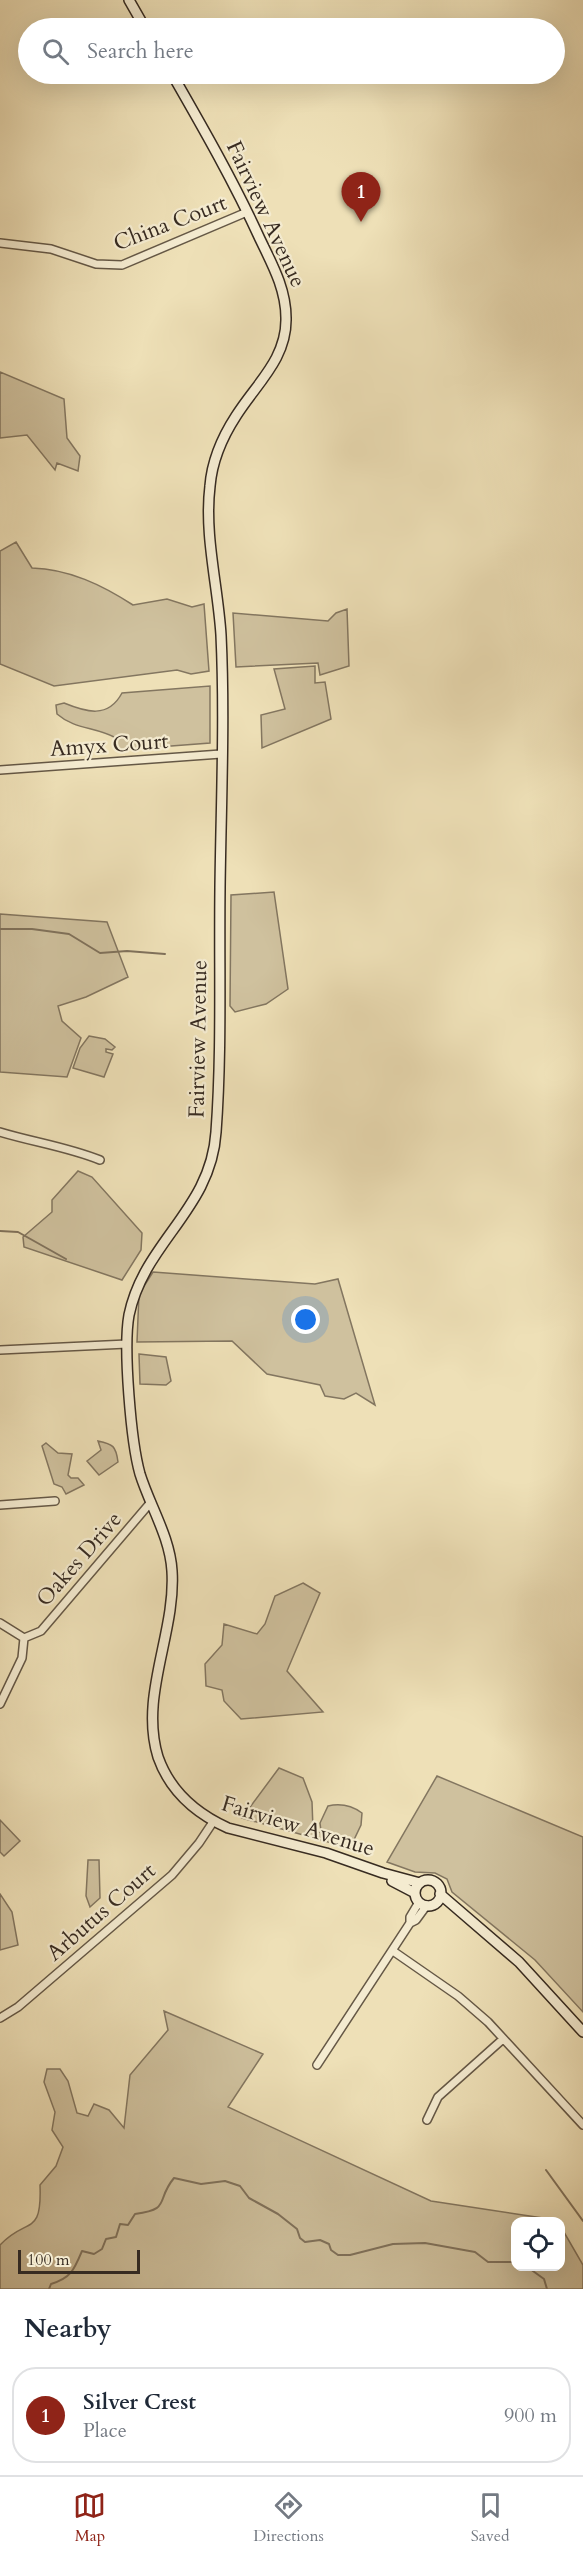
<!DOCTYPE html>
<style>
body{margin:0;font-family:Cardo,serif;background:#f2f2f3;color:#1f2937}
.controls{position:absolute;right:18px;bottom:18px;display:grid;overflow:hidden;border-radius:12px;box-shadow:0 6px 24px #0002}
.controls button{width:54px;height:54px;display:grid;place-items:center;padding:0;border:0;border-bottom:2px solid #e0e1e3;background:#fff;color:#1f2937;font:30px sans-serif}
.scale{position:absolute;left:18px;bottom:15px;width:122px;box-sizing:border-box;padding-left:6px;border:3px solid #372b21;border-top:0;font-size:16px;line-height:21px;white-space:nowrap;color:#372b21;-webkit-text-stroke:4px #f4ebd0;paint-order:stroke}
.you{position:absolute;left:306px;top:1320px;width:21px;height:21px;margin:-15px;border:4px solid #fff;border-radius:50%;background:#1a73e8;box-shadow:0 0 0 9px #1a73e833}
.badge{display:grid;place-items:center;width:39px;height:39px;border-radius:50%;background:#8f2418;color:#fff;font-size:20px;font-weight:700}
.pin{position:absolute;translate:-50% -50px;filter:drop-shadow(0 2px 3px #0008)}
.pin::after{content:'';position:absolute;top:32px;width:21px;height:18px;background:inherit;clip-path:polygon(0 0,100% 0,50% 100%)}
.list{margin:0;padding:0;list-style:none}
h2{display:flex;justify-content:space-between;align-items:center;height:78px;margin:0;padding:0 24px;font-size:26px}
h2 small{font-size:20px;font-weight:400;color:#747a83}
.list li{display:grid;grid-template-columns:39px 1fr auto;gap:18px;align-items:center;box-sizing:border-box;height:96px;margin:0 12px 12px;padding:0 12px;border:2px solid #e0e1e3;border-radius:24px}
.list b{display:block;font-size:22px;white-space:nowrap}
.list p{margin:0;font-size:20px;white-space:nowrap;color:#747a83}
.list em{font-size:20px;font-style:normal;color:#747a83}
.icon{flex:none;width:33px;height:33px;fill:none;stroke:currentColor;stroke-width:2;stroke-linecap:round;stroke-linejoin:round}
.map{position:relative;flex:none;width:583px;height:2289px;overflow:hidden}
.search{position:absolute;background:#fff;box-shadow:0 6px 24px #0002;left:18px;right:18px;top:18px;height:66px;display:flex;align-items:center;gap:15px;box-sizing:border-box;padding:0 21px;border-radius:33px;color:#747a83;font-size:22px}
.sheet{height:186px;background:#fff}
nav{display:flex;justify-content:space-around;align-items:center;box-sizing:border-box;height:84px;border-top:2px solid #e0e1e3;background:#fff;font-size:16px;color:#747a83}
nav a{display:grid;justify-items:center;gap:3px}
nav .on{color:#8f2418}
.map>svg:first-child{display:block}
.green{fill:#cfc19e;stroke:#837660;stroke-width:1.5}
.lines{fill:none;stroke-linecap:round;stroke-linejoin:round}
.stream{stroke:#80725c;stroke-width:2}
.street-casing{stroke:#655846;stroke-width:10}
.secondary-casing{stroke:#372b21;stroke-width:12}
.street{stroke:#f4ebd0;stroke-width:7}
.secondary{stroke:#f4ebd0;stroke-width:9}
.labels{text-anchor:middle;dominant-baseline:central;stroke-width:4.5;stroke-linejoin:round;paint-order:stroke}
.street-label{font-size:22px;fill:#372b21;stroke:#f4ebd0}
</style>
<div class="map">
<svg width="583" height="2289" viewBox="0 0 583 2289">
<rect width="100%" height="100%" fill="#eee0b7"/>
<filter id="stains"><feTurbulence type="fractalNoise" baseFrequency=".00333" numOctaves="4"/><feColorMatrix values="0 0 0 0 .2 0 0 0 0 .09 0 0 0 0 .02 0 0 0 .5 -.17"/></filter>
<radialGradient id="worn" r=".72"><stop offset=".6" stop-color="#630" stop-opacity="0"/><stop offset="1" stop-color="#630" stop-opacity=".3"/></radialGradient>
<path class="green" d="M 0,372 L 64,399 L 67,438 L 80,456 L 78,471 L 57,463 L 55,470 L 27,435 L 0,438 Z
M 16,542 L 32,568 C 69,569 102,585 133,605 L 167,599 L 192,607 L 204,604 L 209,671 L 191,674 L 177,670 L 54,686 L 0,664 L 0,551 Z
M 347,609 L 349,666 L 320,675 L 318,663 L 236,667 L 233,613 L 328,621 L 336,613 Z
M 315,666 L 315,683 L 325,682 L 331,719 L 262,748 L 261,715 L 285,709 L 274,669 Z
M 210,686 L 210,743 L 119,750 L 114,737 C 95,727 74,729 57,714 L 56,705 L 64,703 C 86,712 108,719 122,693 Z
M 274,892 L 288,989 L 266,1004 L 235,1012 L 230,1006 L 231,895 Z
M 0,914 L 107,922 L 128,977 L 86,997 L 58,1006 L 62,1021 L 81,1038 L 67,1077 L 0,1072 Z
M 89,1036 L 105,1039 L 115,1047 L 112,1050 L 106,1049 L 106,1052 L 113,1054 L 104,1077 L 73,1068 L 80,1048 Z
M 78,1171 L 92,1177 L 142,1233 L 141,1250 L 122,1280 L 24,1247 L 23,1237 L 52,1212 L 52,1200 Z
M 153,1272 L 315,1284 L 338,1279 L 375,1405 L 356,1393 L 344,1399 L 325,1396 L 320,1385 L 267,1374 L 232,1341 L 137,1342 L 139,1294 Z
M 139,1354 L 166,1357 L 171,1381 L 166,1385 L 140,1384 Z
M 98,1441 C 113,1444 116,1446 118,1462 L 99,1475 L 87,1461 L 101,1450 Z
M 46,1443 L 58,1453 L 72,1454 L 68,1475 L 71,1478 L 78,1478 L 84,1485 L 66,1494 L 62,1487 L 54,1484 L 42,1446 Z
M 303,1583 L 320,1593 L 287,1671 L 323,1712 L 241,1719 L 224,1701 L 222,1690 L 206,1686 L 205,1664 L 222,1645 L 224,1624 L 257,1634 L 265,1624 L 275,1596 Z
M 279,1768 L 303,1778 L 312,1802 L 313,1829 L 317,1833 L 321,1831 L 320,1823 L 328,1806 C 341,1803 351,1805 362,1813 L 361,1825 L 350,1848 L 242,1818 Z
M 437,1776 L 583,1837 L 583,2012 L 535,1960 L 452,1892 L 447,1879 L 435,1873 L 415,1872 L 387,1862 Z
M 0,1820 L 20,1841 L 4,1856 L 0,1852 Z
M 88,1860 L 99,1860 L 100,1898 L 90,1907 L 86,1896 Z
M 0,1894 L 12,1912 L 18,1945 L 0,1950 Z
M 164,2011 L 263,2054 L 228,2107 L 431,2201 L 556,2220 L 557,2221 L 516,2222 L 516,2266 L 560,2266 L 561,2227 L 583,2265 L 583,2289 L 0,2289 L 0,2245 C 27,2216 42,2238 40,2185 L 56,2166 L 63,2147 L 52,2130 L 55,2112 L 44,2082 L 47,2069 L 60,2069 L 68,2081 L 77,2113 L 88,2116 L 94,2104 L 109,2110 L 124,2128 L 130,2075 L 168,2030 Z"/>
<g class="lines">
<path class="stream" d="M 0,929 L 32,929 L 69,934 L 100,953 L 127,951 L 165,954
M 0,1231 L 18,1232 L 66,1259
M 546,2170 L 583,2221
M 526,2266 L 544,2279 L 547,2289
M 49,2289 L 51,2284 C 71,2278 74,2270 82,2251 L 94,2254 L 102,2249 L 106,2239 L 116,2237 L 120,2224 L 128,2225 L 135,2214 C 172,2209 155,2201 174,2178 L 201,2184 L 225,2181 L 240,2186 L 249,2198 L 278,2214 L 297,2229 L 300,2238 L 305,2242 L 320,2240 L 329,2244 L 331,2250 L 338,2255 L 350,2255 L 393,2244 L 425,2243 L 475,2252 L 488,2262 L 516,2262"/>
<defs>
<path id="street" d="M 0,243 L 51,249 L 96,264 L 122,265 L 247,212
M 0,770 L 221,754
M 0,1132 C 33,1142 68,1147 100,1160
M 0,1350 L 127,1344
M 0,1505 L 55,1501
M 0,1623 L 24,1638 L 41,1631 L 151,1502
M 0,1704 L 22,1658 L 24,1638
M 410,1923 L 416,1920 L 427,1905
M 393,1951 L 458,1996 L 488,2022 L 583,2125
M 0,2018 L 18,2007 L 172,1875 L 199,1843 L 213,1822
M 317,2065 L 410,1923 L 410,1917 L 419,1902
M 427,2120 L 438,2097 L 503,2039"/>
<path id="secondary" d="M 129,0 L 145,28
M 172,74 C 203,128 234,182 260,239 C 272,264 286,289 286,318 C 287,359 256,384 236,416 C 223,436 212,461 210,486 C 204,535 218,586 221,635 C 225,719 221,804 220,888 C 219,969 222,1051 216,1132 C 211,1210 144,1242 129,1315 C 123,1348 131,1442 140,1474 C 150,1506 170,1537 172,1571 C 176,1633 139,1696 158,1757 C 170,1791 197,1814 228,1828 L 326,1853 L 383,1873 L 420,1883
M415 1893a13 13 0 1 1 26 0a13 13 0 1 1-26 0Z
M 392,1881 L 415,1893
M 440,1894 L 519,1962 L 583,2032"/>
</defs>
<use href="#street" class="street-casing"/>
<use href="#secondary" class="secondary-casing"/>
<use href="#street" class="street"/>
<use href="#secondary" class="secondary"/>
</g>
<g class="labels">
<g class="street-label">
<text transform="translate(266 214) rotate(65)">Fairview Avenue</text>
<text transform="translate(170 223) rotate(-21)">China Court</text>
<text transform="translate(109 745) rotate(-4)">Amyx Court</text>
<text transform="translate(198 1039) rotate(-89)">Fairview Avenue</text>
<text transform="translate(79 1559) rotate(-49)">Oakes Drive</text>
<text transform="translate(298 1826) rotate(17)">Fairview Avenue</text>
<text transform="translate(101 1912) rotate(-41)">Arbutus Court</text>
</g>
</g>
<rect width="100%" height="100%" filter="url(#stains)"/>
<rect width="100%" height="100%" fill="url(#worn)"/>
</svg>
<div class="controls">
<button><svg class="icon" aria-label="locate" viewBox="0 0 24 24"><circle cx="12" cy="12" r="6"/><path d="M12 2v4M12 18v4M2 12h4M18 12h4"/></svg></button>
</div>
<div class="scale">100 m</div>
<div class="you"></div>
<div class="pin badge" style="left:361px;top:222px">1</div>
<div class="search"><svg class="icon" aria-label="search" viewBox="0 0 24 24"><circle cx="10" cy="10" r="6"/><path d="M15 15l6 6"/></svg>Search here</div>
</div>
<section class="sheet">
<h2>Nearby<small></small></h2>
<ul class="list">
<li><span class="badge">1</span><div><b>Silver Crest</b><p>Place</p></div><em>900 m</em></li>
</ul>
</section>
<nav>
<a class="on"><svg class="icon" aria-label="map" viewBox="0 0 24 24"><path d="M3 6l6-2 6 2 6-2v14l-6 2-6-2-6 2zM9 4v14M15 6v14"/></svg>Map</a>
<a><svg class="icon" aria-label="directions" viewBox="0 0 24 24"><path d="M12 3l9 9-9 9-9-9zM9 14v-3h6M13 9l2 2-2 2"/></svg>Directions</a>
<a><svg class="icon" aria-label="saved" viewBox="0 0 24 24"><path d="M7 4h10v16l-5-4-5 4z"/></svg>Saved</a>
</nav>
